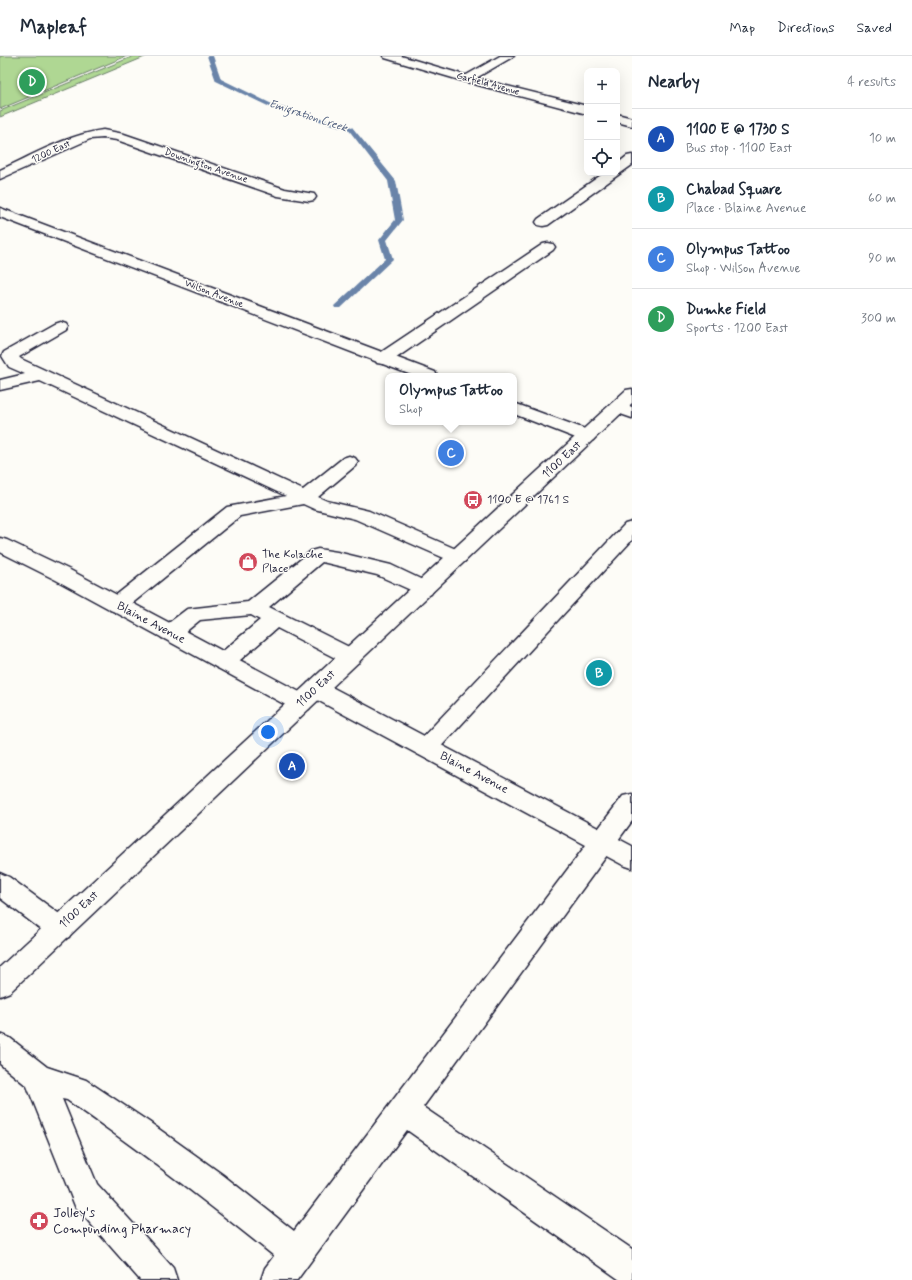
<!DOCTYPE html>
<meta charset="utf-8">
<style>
body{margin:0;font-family:Mynerve,sans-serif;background:#f6f6f7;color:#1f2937}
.controls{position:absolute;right:12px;top:12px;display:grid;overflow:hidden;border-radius:8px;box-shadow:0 4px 16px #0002}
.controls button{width:36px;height:36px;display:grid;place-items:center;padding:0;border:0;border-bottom:1px solid #e0e1e3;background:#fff;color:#1f2937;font:20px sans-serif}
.you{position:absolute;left:268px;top:676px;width:14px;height:14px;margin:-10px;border:3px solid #fff;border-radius:50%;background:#1a73e8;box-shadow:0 0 0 6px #1a73e833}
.badge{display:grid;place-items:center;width:26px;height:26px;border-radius:50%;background:#d1495b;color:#fff;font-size:13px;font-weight:700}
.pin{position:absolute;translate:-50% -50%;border:2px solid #fff;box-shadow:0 1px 4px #0006}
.popup{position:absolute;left:385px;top:317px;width:132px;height:52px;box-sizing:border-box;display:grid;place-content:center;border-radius:8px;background:#fff;filter:drop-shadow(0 1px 3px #0005);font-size:13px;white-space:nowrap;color:#747a83}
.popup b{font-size:15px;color:#1f2937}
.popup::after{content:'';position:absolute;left:50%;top:100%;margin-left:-8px;border:8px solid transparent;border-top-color:#fff}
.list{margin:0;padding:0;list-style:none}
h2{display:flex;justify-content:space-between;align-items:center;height:52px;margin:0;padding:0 16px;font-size:17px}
h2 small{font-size:13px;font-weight:400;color:#747a83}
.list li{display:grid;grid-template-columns:26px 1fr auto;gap:12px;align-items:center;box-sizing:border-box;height:60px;padding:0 16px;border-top:1px solid #e0e1e3}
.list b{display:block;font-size:15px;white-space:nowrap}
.list p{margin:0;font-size:13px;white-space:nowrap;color:#747a83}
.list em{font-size:13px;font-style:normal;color:#747a83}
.icon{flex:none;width:22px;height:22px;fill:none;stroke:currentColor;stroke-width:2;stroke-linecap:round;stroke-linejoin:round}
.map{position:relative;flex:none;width:632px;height:1224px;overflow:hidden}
header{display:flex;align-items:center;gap:24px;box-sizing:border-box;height:56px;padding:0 20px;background:#fff;border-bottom:1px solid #e0e1e3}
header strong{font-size:19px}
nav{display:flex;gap:22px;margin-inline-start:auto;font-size:14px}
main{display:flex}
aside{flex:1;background:#fff}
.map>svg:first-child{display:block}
.green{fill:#afd793;stroke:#687c67}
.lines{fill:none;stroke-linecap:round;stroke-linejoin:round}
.stream{fill:#6a84a9;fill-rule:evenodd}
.lane-casing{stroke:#22223b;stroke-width:3}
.street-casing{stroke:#22223b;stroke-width:3}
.secondary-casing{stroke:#22223b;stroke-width:3}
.lane{fill:#fdfcf7;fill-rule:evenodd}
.street{fill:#fdfcf7;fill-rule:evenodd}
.secondary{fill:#fdfcf7;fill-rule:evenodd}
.labels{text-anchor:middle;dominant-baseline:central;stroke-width:3;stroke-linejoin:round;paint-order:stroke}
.far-street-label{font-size:10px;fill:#22223b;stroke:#fdfcf7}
.far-water-label{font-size:11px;font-style:italic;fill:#4c5b7b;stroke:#fdfcf7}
.street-label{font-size:12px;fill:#22223b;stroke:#fdfcf7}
.poi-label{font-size:12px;fill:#22223b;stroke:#fdfcf7;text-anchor:start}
.near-poi-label{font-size:14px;fill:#22223b;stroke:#fdfcf7;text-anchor:start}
</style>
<header>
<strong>Mapleaf</strong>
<nav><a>Map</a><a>Directions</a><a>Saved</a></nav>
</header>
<main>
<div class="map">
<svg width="632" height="1224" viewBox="0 0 632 1224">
<rect width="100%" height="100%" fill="#fdfcf7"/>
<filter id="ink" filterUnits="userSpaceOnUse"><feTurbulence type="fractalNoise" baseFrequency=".025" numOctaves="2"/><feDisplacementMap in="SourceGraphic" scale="8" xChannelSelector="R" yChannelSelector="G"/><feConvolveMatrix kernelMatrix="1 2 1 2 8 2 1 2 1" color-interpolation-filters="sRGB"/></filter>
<g filter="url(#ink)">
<path class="green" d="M 0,0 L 127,0 L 0,53 Z
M 134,0 L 147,0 L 0,61 L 0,55 Z"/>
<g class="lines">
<path class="stream" d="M 207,0 L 213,0 L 221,23 L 274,49 L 352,71 L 396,125 L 403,164 L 387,184 L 393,203 L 341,252 L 335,252 L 334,250 L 385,203 L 379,184 L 395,164 L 388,125 L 348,73 L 270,51 L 216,25 Z"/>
<defs>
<path id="lane" d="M 500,0 L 514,0 L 471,25 L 463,25 L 461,23 L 463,21 Z
M 548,187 L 553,188 L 555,191 L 553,194 L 389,307 L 383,308 L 377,307 L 375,303 L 377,299 L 543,188 Z
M 60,266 L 66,268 L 68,271 L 66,274 L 19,301 L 21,303 L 303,434 L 343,402 L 349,400 L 355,402 L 358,406 L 355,410 L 318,441 L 327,445 L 369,455 L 465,497 L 468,501 L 465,505 L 458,507 L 451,505 L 355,463 L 314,453 L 303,448 L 240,460 L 124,554 L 117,556 L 110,554 L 107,549 L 110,544 L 227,451 L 286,440 L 40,325 L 0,334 L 0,324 L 25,318 L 9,311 L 2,300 L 4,296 L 54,268 Z
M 632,466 L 632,484 L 434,698 L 426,701 L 418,698 L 414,692 L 418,686 L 625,468 Z
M 318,493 L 337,496 L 391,509 L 431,528 L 434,533 L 431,538 L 424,540 L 377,519 L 322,506 L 269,551 L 359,596 L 362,601 L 359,606 L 351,609 L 343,606 L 277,572 L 232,611 L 224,614 L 216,611 L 213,606 L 216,601 L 260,564 L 251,559 L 200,564 L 178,582 L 170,584 L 162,582 L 159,577 L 162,572 L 187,553 L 248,546 L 311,495 Z
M 632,738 L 632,765 L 423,1051 L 632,1193 L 632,1224 L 620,1224 L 407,1074 L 297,1224 L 261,1224 L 265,1212 L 274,1200 C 207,1146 139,1094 67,1044 L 62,1043 L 97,1128 L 150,1186 L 173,1212 L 177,1224 L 140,1224 L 75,1150 L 27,1030 L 0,1008 L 0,978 L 10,982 L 47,1011 L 86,1024 L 149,1066 L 223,1119 L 294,1175 L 623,740 Z
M 0,817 L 9,821 L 69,865 L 73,873 L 69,881 L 60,884 L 51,881 L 0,842 Z"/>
<path id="street" d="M 383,0 L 401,0 L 471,21 L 587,50 L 587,58 L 463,25 L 385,2 Z
M 617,58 L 632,62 L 632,70 L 617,66 Z
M 103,74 L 124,78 L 285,133 L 314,138 L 316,141 L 314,144 L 309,145 L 278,140 L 117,84 L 103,82 L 90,83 L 0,123 L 0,114 C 33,99 67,79 103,74 Z
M 632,99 L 632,109 L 548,169 L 543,170 L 538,169 L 536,166 L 538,163 L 604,117 L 617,117 L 617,108 L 627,100 Z
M 0,152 L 435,316 L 437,320 L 414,320 L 0,161 Z
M 618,346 L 632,351 L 632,362 L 612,355 L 609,351 L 612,347 Z
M 514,347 L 593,376 L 596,380 L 593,384 L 587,385 L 581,384 L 514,358 Z
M 0,482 L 7,484 L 70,514 L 309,641 L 312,647 L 309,653 L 301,655 L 293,653 L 56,524 L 0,496 Z
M 316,625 L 324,627 L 632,790 L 632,812 L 623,809 L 308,639 L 305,633 L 308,627 Z"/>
<path id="secondary" d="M 632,333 L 632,347 L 10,936 L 0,940 L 0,911 L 626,334 Z"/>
</defs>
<use href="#lane" class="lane-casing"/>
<use href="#street" class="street-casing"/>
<use href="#secondary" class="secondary-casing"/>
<use href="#lane" class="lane"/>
<use href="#street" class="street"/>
<use href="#secondary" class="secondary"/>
</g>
</g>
<defs>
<symbol id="bus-disc" viewBox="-11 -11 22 22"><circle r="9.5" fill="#d1495b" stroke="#fdfcf7"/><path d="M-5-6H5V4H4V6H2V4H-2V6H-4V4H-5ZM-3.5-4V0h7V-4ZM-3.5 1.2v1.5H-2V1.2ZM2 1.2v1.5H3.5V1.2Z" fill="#fff"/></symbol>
<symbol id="shop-disc" viewBox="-11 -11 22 22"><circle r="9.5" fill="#d1495b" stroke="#fdfcf7"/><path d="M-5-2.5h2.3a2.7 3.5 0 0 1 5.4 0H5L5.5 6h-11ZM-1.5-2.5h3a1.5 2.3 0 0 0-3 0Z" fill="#fff"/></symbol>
<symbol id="pharmacy-disc" viewBox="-11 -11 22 22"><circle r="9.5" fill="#d1495b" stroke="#fdfcf7"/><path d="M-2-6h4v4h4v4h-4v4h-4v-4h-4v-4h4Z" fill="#fff"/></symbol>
</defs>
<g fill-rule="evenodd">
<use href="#bus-disc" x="462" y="433" width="22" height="22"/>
<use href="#shop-disc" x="237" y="495" width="22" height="22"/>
<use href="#pharmacy-disc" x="28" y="1154" width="22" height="22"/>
</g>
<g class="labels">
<g class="far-street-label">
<text transform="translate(488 28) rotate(15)">Garfield Avenue</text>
<text transform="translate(51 96) rotate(-25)">1200 East</text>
<text transform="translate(206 110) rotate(19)">Downington Avenue</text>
<text transform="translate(214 238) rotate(21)">Wilson Avenue</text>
</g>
<g class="far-water-label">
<text transform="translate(308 60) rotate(18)">Emigration Creek</text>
</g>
<g class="street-label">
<text transform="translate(562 404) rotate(-43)">1100 East</text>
<text transform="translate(151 567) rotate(28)">Blaine Avenue</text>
<text transform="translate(316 633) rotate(-43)">1100 East</text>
<text transform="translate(474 717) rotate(28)">Blaine Avenue</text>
<text transform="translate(79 854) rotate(-43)">1100 East</text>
</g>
<g class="poi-label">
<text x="487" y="444">1100 E @ 1761 S</text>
<text x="262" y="499">The Kolache<tspan x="262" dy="14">Place</tspan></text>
</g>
<g class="near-poi-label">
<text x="53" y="1157">Jolley's<tspan x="53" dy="16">Compunding Pharmacy</tspan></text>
</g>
</g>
</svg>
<div class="controls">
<button>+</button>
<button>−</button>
<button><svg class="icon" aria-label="locate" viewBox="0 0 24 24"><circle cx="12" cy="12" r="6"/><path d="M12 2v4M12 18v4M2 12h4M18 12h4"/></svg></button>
</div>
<div class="you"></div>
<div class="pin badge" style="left:292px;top:710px;background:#1a4fb4">A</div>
<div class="pin badge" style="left:599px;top:617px;background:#0f9aa8">B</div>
<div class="pin badge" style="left:451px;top:397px;background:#3f7fe0">C</div>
<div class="popup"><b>Olympus Tattoo</b>Shop</div>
<div class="pin badge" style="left:32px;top:26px;background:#2e9e5b">D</div>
</div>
<aside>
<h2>Nearby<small>4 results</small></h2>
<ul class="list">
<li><span class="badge" style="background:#1a4fb4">A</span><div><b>1100 E @ 1730 S</b><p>Bus stop · 1100 East</p></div><em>10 m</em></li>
<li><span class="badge" style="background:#0f9aa8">B</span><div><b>Chabad Square</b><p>Place · Blaine Avenue</p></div><em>60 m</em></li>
<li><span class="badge" style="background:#3f7fe0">C</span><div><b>Olympus Tattoo</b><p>Shop · Wilson Avenue</p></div><em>90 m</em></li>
<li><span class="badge" style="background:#2e9e5b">D</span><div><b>Dumke Field</b><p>Sports · 1200 East</p></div><em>300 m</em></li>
</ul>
</aside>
</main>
